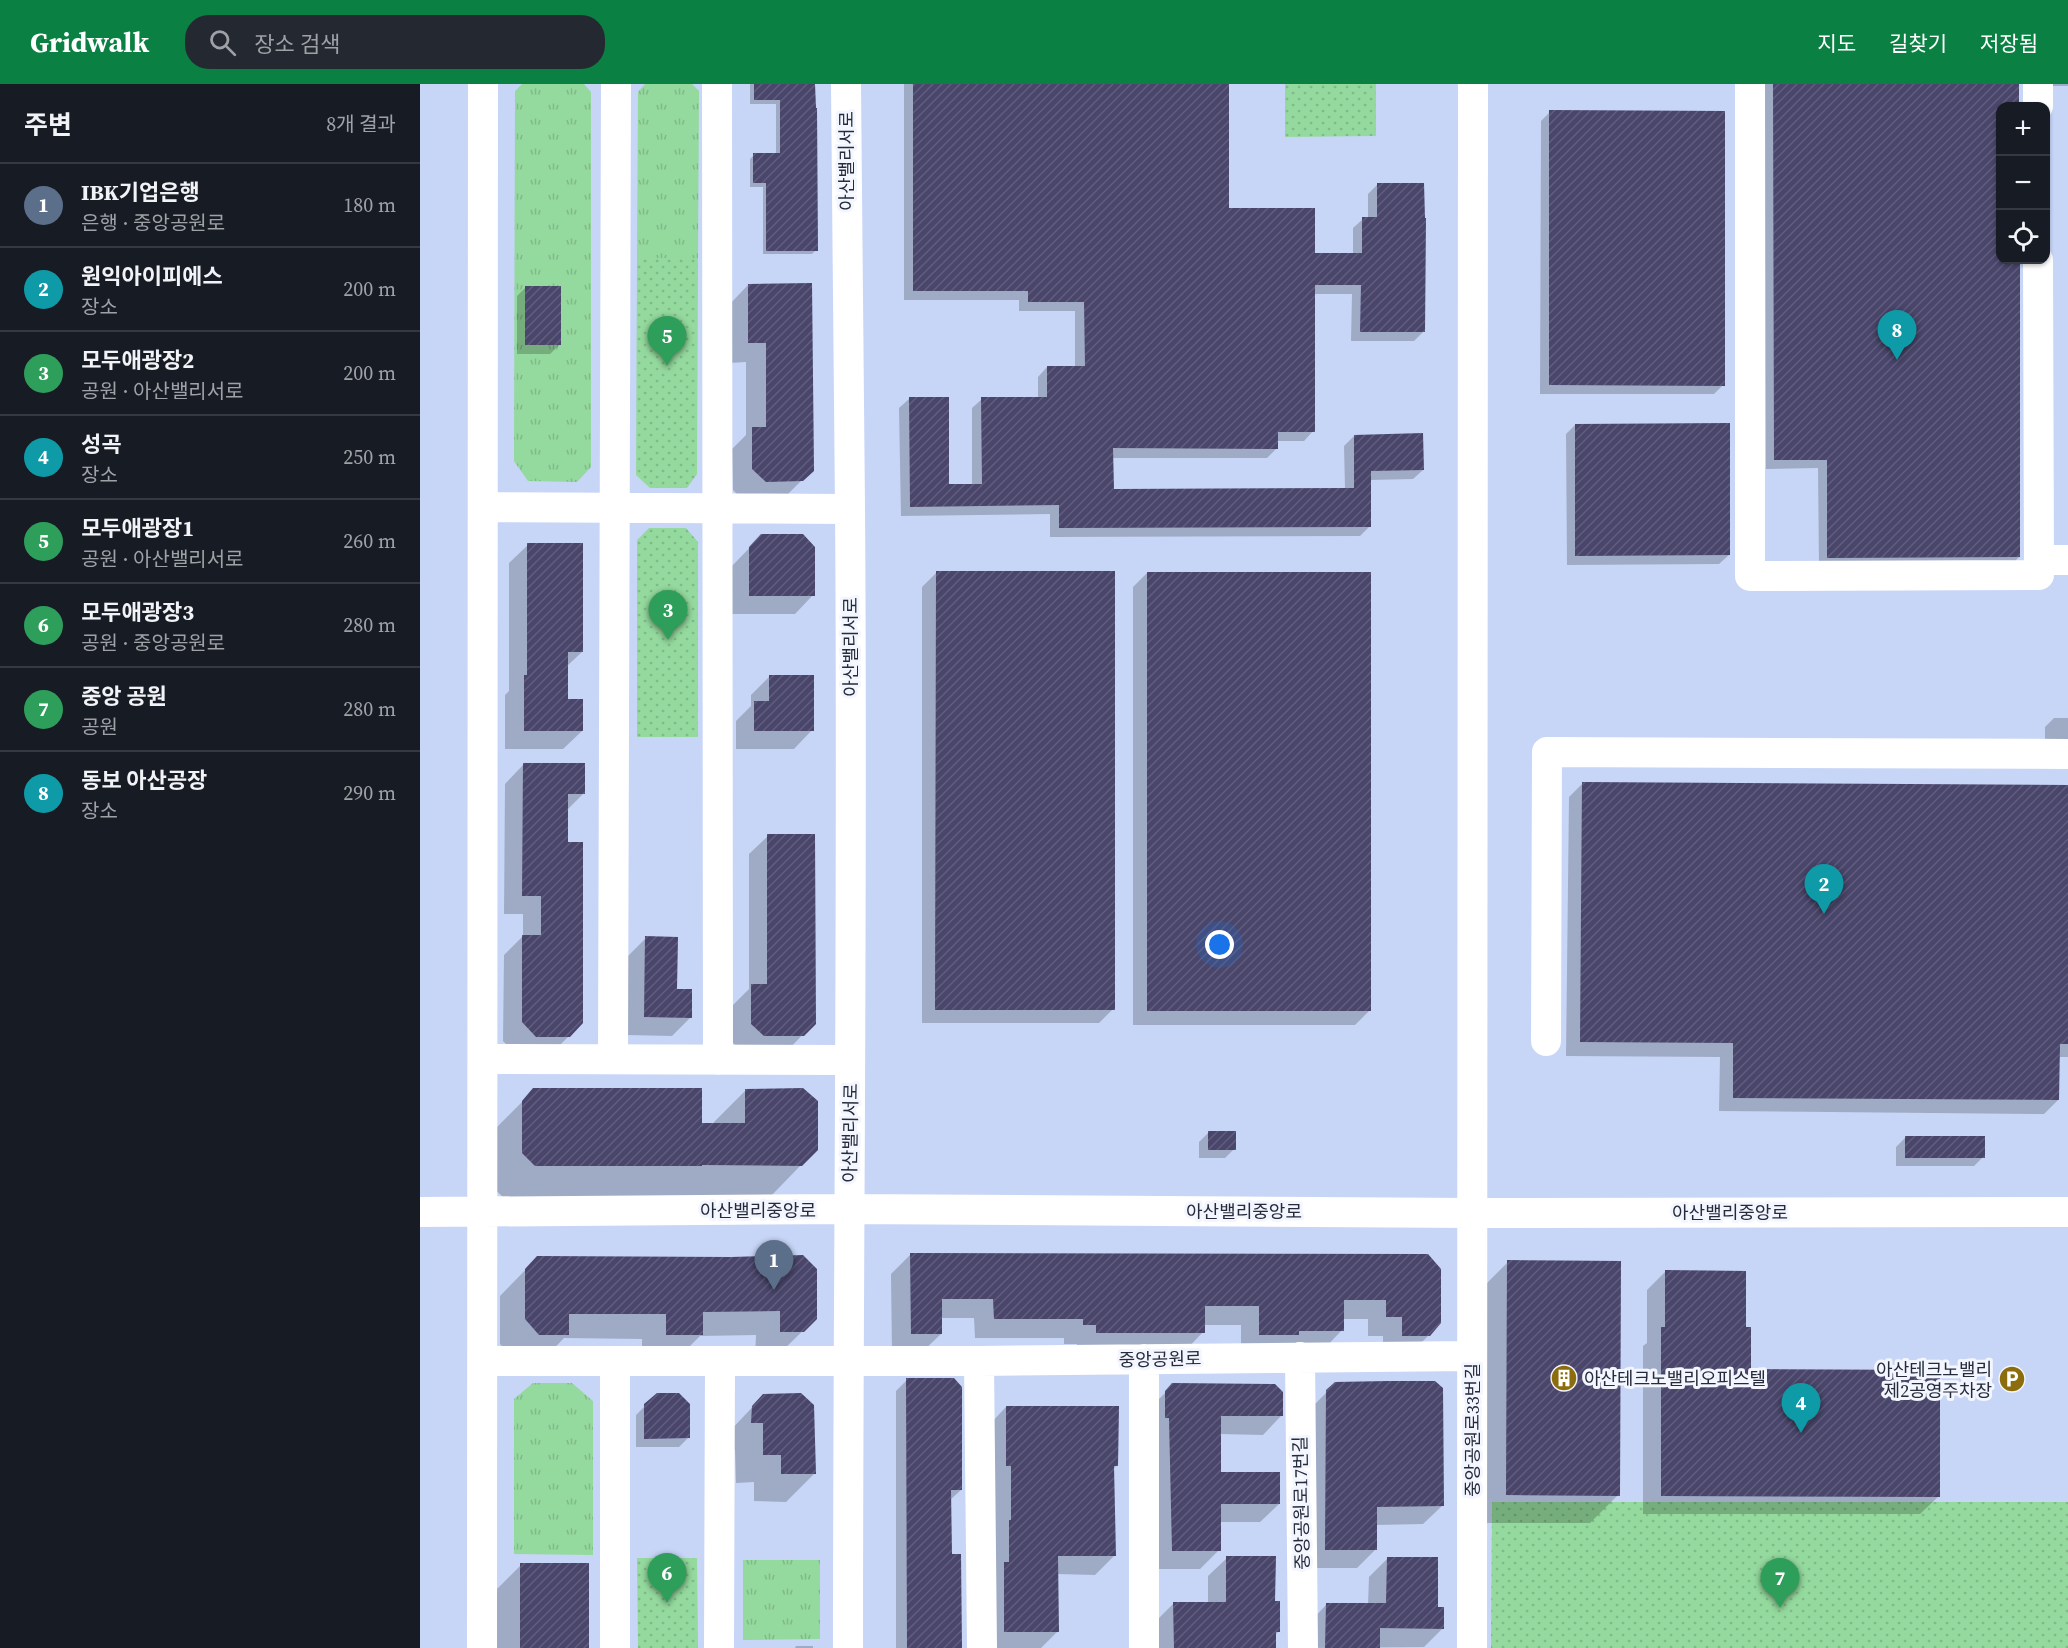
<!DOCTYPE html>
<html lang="ko">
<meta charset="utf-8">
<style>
body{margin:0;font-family:"Source Serif 4","Noto Sans KR",serif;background:#242831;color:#f1f3f6}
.controls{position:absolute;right:18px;top:18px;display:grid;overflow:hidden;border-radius:12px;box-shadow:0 2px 4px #0004}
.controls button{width:54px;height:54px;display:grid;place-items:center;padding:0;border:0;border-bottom:2px solid #363941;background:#171b24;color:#f1f3f6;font:30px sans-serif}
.you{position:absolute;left:800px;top:861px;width:21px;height:21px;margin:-15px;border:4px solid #fff;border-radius:50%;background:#1a73e8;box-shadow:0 0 0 9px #1a73e833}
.badge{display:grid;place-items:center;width:39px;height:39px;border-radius:50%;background:#0b8043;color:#fff;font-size:20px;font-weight:700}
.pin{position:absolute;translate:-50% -50px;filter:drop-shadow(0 2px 3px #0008)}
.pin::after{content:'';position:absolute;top:32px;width:21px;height:18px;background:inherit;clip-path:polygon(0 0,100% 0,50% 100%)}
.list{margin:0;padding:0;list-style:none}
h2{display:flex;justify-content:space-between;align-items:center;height:78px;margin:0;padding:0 24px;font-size:26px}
h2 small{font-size:20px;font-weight:400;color:#9ea1a6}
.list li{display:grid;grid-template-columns:39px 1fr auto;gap:18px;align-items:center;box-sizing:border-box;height:84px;padding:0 24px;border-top:2px solid #363941}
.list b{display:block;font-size:22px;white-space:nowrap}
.list p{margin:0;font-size:20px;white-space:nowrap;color:#9ea1a6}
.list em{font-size:20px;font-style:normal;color:#9ea1a6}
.icon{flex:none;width:33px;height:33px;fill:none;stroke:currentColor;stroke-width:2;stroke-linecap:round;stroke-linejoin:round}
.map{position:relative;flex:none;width:1648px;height:1564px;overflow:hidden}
header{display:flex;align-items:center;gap:36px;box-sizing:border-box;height:84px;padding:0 30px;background:#0b8043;color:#fff}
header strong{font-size:28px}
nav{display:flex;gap:33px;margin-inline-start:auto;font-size:21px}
.search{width:420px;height:54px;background:#242831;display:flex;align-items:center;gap:15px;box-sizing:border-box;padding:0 21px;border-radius:24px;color:#9ea1a6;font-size:22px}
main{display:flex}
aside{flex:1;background:#171b24}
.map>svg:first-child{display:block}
.grass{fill:url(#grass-tufts)}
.park{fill:url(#park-dots)}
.shadow{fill:#0003}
.building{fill:url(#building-hatch)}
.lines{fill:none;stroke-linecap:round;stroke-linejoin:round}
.minor{stroke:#fff;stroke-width:30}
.labels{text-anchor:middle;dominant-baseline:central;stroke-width:6;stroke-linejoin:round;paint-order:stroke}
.street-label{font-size:18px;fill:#252b3b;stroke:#f3f6ff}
.poi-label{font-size:18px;fill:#252b3b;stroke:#f3f6ff;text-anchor:end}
</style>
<header>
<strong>Gridwalk</strong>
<div class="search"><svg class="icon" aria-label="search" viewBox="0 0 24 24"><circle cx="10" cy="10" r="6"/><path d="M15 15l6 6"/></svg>장소 검색</div>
<nav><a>지도</a><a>길찾기</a><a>저장됨</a></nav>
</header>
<main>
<aside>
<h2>주변<small>8개 결과</small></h2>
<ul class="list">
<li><span class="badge" style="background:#5c6f8a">1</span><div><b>IBK기업은행</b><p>은행 · 중앙공원로</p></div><em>180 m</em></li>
<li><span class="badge" style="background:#0f9aa8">2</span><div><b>원익아이피에스</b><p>장소</p></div><em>200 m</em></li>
<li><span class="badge" style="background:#2e9e5b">3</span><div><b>모두애광장2</b><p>공원 · 아산밸리서로</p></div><em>200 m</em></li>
<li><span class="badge" style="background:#0f9aa8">4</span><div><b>성곡</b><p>장소</p></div><em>250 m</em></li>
<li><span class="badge" style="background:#2e9e5b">5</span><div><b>모두애광장1</b><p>공원 · 아산밸리서로</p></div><em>260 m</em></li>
<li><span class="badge" style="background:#2e9e5b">6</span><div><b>모두애광장3</b><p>공원 · 중앙공원로</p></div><em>280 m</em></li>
<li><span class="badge" style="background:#2e9e5b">7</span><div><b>중앙 공원</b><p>공원</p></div><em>280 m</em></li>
<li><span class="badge" style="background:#0f9aa8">8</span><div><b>동보 아산공장</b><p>장소</p></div><em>290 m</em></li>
</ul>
</aside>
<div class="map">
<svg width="1648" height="1564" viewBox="0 0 1648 1564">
<defs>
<pattern id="grass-tufts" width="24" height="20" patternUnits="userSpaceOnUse" patternTransform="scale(1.5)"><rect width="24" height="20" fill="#94d99d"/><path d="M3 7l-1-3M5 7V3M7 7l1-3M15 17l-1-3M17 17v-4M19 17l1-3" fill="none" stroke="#7fba88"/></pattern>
<pattern id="park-dots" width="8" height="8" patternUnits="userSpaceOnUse" patternTransform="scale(1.5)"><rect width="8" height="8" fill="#94d99d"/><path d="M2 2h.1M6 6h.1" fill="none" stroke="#7fba88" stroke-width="1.8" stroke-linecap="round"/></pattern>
<pattern id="building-hatch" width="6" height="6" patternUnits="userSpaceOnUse" patternTransform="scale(1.5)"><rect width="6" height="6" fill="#49456b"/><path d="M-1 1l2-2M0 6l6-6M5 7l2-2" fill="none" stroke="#605d7d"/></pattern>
</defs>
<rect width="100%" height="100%" fill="#c7d5f7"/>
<path class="grass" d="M 102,0 L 164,0 L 171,8 L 171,383 L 157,398 L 108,397 L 94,377 L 95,7 Z
M 225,0 L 272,0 L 279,7 L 278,174 L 217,174 L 218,8 Z
M 113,1299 L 152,1299 L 173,1317 L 173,1471 L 94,1470 L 94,1315 Z
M 323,1476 L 400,1476 L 400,1555 L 323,1556 Z"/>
<path class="park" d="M 865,0 L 956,0 L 956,52 L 865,53 Z
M 217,174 L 278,174 L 277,390 L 267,404 L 230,404 L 216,391 Z
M 229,444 L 266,444 L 278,458 L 278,653 L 217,653 L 217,456 Z
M 1072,1418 L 1648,1418 L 1648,1564 L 1071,1564 Z
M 217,1474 L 277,1474 L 278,1564 L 218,1564 Z"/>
<path class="shadow" d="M 330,0 L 394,0 L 396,166 L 392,170 L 343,170 L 343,103 L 330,103 L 330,75 L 334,71 L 356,71 L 356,20 L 330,20 Z
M 484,0 L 808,0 L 808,126 L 893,170 L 933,171 L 933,144 L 943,135 L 948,135 L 948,110 L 957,101 L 1004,247 L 994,257 L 931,257 L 932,210 L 893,210 L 893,347 L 884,357 L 857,357 L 857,364 L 847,374 L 692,374 L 692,406 L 925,405 L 924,362 L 934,352 L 1003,386 L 993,395 L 950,396 L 950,442 L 940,452 L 630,453 L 630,430 L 481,432 L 479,324 L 489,315 L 528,401 L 552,401 L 552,324 L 562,315 L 618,314 L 618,293 L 627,283 L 655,283 L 655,227 L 599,227 L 599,216 L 484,216 Z
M 1345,0 L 1598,0 L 1598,22 L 1580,22 L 1580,176 L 1598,176 L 1599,473 L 1590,482 L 1399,483 L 1398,384 L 1346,385 Z
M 1609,0 L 1648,0 L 1648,2 L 1609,2 Z
M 1130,28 L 1303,301 L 1294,310 L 1120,310 L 1121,37 Z
M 328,201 L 392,386 L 361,417 L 325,418 L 313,406 L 312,365 L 326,351 L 326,278 L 309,279 L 308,222 Z
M 106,203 L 139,261 L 130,270 L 97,270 L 97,212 Z
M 1155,341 L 1309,471 L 1299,480 L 1147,481 L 1146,350 Z
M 342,451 L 393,511 L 375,530 L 311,530 L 311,483 Z
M 108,461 L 162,568 L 147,582 L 147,617 L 162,647 L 143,665 L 85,665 L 85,611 L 89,607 L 89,479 Z
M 516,489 L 693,925 L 679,939 L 502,939 L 502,503 Z
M 727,489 L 949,927 L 935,941 L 713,941 L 713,503 Z
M 350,592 L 392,646 L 374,665 L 316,665 L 316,637 L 331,622 L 331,611 Z
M 1634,634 L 1648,634 L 1648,661 L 1625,661 L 1625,643 Z
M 103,681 L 164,709 L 147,726 L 149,952 L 130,971 L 97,971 L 83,957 L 84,871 L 103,852 L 103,830 L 84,830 L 85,700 Z
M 1163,699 L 1648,703 L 1648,973 L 1638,973 L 1638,1016 L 1624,1030 L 1299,1027 L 1300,973 L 1146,972 L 1149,713 Z
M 348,752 L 394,939 L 364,970 L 325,970 L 313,959 L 313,921 L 329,905 L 329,770 Z
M 226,854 L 271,933 L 252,952 L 206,951 L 207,873 Z
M 114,1006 L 281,1041 L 294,1041 L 294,1038 L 326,1006 L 381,1081 L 349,1114 L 83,1113 L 71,1102 L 70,1050 Z
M 788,1049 L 814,1065 L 805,1074 L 779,1074 L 779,1058 Z
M 1485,1054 L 1563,1073 L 1554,1082 L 1476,1082 L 1476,1063 Z
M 491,1170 L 1007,1171 L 1009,1251 L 989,1271 L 963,1271 L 963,1252 L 948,1252 L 948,1235 L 922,1235 L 922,1246 L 903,1266 L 821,1270 L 821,1241 L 783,1241 L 783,1248 L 764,1268 L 657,1268 L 657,1260 L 644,1260 L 644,1254 L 555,1254 L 554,1234 L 521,1234 L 521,1250 L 501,1269 L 472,1269 L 471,1190 Z
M 118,1173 L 396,1234 L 357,1272 L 335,1273 L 336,1251 L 280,1252 L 256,1276 L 222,1276 L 222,1255 L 144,1254 L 123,1276 L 93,1275 L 80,1260 L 80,1212 Z
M 1088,1178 L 1198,1411 L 1170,1439 L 1059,1439 L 1060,1206 Z
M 1246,1187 L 1324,1244 L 1329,1287 L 1519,1412 L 1500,1430 L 1223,1430 L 1223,1262 L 1227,1259 L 1227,1206 Z
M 487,1296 L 541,1406 L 530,1416 L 530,1471 L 540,1564 L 476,1564 L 476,1307 Z
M 916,1299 L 1022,1422 L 1003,1440 L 956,1441 L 956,1465 L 937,1484 L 887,1484 L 888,1327 Z
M 753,1301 L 861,1332 L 843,1351 L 799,1350 L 799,1389 L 859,1420 L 840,1438 L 799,1438 L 799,1466 L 780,1485 L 734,1485 L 734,1320 Z
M 344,1311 L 394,1390 L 366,1418 L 334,1417 L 334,1398 L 316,1399 L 315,1366 L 304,1366 L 305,1352 Z
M 225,1322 L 268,1354 L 259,1363 L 216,1363 L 216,1331 Z
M 586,1323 L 697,1381 L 693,1385 L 694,1472 L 675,1491 L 637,1490 L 637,1548 L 621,1564 L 566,1564 L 568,1342 Z
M 807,1474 L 854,1519 L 858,1548 L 855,1551 L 855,1564 L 735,1564 L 735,1538 L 754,1519 L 788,1519 L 788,1492 Z
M 967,1475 L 1017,1525 L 1023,1544 L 1004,1563 L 887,1564 L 888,1540 L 906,1521 L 948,1521 L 949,1493 Z
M 101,1481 L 167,1564 L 61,1564 L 61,1521 Z
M 376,1562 L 393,1562 L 393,1564 L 375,1564 Z"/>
<path class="building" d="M 334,0 L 395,0 L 396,24 L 397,24 L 398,167 L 346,167 L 346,99 L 333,99 L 333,69 L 360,69 L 360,16 L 334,16 Z
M 493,0 L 809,0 L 809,124 L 895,124 L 895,169 L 942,169 L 942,133 L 957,133 L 957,99 L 1004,99 L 1005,134 L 1006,134 L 1005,248 L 940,248 L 941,201 L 895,201 L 895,348 L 858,348 L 858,365 L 693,364 L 694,405 L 934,404 L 934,351 L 1003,349 L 1004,386 L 951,387 L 951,443 L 639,444 L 639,421 L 490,423 L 489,313 L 529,313 L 529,400 L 562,400 L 561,313 L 627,313 L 627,282 L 665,282 L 664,218 L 608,218 L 608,207 L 493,207 Z
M 1353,0 L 1599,0 L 1599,22 L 1581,22 L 1581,176 L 1600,176 L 1600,473 L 1407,474 L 1407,376 L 1354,376 Z
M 1129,26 L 1305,27 L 1305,302 L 1129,301 Z
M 392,199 L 394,387 L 383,397 L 346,398 L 332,385 L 332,343 L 346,343 L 346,259 L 328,259 L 328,200 Z
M 105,202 L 141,202 L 141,261 L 105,261 Z
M 1310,339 L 1310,471 L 1155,472 L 1155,340 Z
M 341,450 L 383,450 L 395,463 L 395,512 L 329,512 L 329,463 Z
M 107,459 L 163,459 L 163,568 L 148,568 L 148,615 L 163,615 L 163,647 L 104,647 L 104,591 L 107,591 Z
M 516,487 L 695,487 L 695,926 L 515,926 Z
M 727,488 L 951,488 L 951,927 L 727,927 Z
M 349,591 L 394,591 L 394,647 L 334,647 L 334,617 L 349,617 Z
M 103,679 L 165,679 L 165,710 L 148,710 L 148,758 L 163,758 L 163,939 L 150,953 L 116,953 L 102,938 L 102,851 L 121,851 L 121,812 L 102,812 Z
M 1162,698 L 1648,701 L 1648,960 L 1640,960 L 1639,1016 L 1313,1014 L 1313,959 L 1160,958 Z
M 347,750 L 395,750 L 396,940 L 384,952 L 344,952 L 331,940 L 331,900 L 347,900 Z
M 225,852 L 258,853 L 257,905 L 272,905 L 272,934 L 224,933 Z
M 113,1004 L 282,1004 L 282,1039 L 325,1039 L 325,1005 L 383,1004 L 398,1017 L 398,1066 L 382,1082 L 282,1081 L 282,1082 L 115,1082 L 102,1069 L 102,1017 Z
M 788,1047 L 816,1047 L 816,1066 L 788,1066 Z
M 1485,1052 L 1565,1052 L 1565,1074 L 1485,1074 Z
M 490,1169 L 1008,1170 L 1021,1185 L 1021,1239 L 1010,1252 L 982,1252 L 982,1233 L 966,1233 L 966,1216 L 924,1216 L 924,1247 L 879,1247 L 879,1251 L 839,1251 L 839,1222 L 785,1222 L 785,1249 L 676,1249 L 676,1241 L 663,1241 L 663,1235 L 574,1235 L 573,1215 L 522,1215 L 522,1250 L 491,1250 Z
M 383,1171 L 397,1185 L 397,1235 L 384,1248 L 360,1248 L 360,1227 L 283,1228 L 283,1251 L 246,1251 L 246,1230 L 149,1230 L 149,1251 L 119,1251 L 105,1235 L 105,1185 L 117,1172 L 311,1173 Z
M 1087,1176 L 1201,1177 L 1200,1412 L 1086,1411 Z
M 1245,1186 L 1326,1187 L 1326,1243 L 1331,1243 L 1331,1285 L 1520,1286 L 1520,1413 L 1241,1412 L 1241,1243 L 1245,1243 Z
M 486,1294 L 534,1294 L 542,1303 L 542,1406 L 531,1406 L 532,1470 L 541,1470 L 542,1564 L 487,1564 Z
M 968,1297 L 1015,1297 L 1023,1304 L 1024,1422 L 957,1423 L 957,1466 L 905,1466 L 906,1306 L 915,1298 Z
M 752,1299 L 855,1300 L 863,1308 L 863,1332 L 801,1332 L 801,1388 L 860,1388 L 860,1420 L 801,1420 L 801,1467 L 752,1467 L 749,1334 L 745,1334 L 745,1307 Z
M 237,1309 L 259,1309 L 270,1320 L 270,1354 L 224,1355 L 224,1320 Z
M 381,1309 L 394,1321 L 396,1390 L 361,1390 L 361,1371 L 343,1371 L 343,1339 L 331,1339 L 332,1322 L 343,1310 Z
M 586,1322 L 699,1322 L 698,1382 L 694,1382 L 696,1472 L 638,1472 L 639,1548 L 584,1548 L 584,1478 L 589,1478 L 589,1436 L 591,1436 L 591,1382 L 586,1382 Z
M 806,1472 L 856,1472 L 855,1517 L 860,1517 L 860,1548 L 856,1548 L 856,1564 L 754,1564 L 753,1518 L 806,1518 Z
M 967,1473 L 1018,1473 L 1018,1523 L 1024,1523 L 1024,1545 L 960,1544 L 960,1564 L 905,1564 L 906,1519 L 966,1519 Z
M 100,1479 L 169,1479 L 169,1564 L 100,1564 Z"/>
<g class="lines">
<path class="minor" d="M 297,0 L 298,976
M 426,0 C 426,142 429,283 430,424 C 433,804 428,1184 428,1564
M 1330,0 L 1330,492 L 1619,491 L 1618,176
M 1618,0 L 1618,22
M 63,423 L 430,425
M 1619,476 L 1648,476
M 1126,957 L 1127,668 L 1648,670
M 63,975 L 430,976
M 193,975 L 196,0
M 0,1128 L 428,1125 L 1052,1129 L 1648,1128
M 880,1273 L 883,1564
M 724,1275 L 724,1564
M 63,1277 L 559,1277 L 1052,1272
M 559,1277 L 562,1564
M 195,1278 L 195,1564
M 62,1564 L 63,0
M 299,1564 L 300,1278
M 1052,1564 L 1053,0"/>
</g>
<defs>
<symbol id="building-disc" viewBox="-11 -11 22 22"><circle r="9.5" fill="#8c6d0e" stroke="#f3f6ff"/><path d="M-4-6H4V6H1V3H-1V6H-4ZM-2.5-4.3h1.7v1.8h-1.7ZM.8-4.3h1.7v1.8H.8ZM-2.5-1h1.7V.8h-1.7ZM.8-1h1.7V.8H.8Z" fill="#fff"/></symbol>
<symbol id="parking-disc" viewBox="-11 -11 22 22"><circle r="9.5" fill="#8c6d0e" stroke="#f3f6ff"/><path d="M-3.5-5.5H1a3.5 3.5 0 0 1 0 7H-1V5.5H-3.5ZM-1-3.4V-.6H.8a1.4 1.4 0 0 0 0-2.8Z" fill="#fff"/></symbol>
</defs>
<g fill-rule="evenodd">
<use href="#building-disc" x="1129" y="1279" width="30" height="30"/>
<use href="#parking-disc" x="1577" y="1280" width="30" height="30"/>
</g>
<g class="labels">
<g class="street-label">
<text transform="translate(426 77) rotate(-90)">아산밸리서로</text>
<text transform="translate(430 563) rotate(-90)">아산밸리서로</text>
<text transform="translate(430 1049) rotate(-89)">아산밸리서로</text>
<text x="338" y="1126">아산밸리중앙로</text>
<text x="824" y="1127">아산밸리중앙로</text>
<text x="1310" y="1128">아산밸리중앙로</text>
<text transform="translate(740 1275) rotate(-1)">중앙공원로</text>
<text transform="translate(1052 1346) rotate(-90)">중앙공원로33번길</text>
<text transform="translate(881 1419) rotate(-91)">중앙공원로17번길</text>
</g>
<g class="poi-label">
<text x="1572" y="1285">아산테크노밸리<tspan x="1572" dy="21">제2공영주차장</tspan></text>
<text x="1164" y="1294" text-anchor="start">아산테크노밸리오피스텔</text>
</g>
</g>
</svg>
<div class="controls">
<button>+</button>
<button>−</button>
<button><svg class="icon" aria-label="locate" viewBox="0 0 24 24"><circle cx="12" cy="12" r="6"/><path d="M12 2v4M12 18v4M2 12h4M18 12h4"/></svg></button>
</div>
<div class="you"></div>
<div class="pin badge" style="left:354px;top:1206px;background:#5c6f8a">1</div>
<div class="pin badge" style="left:1404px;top:830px;background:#0f9aa8">2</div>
<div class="pin badge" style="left:248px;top:556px;background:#2e9e5b">3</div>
<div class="pin badge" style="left:1381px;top:1349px;background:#0f9aa8">4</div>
<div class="pin badge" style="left:247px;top:282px;background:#2e9e5b">5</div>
<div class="pin badge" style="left:247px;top:1519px;background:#2e9e5b">6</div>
<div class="pin badge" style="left:1360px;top:1524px;background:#2e9e5b">7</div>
<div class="pin badge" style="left:1477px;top:276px;background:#0f9aa8">8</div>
</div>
</main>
